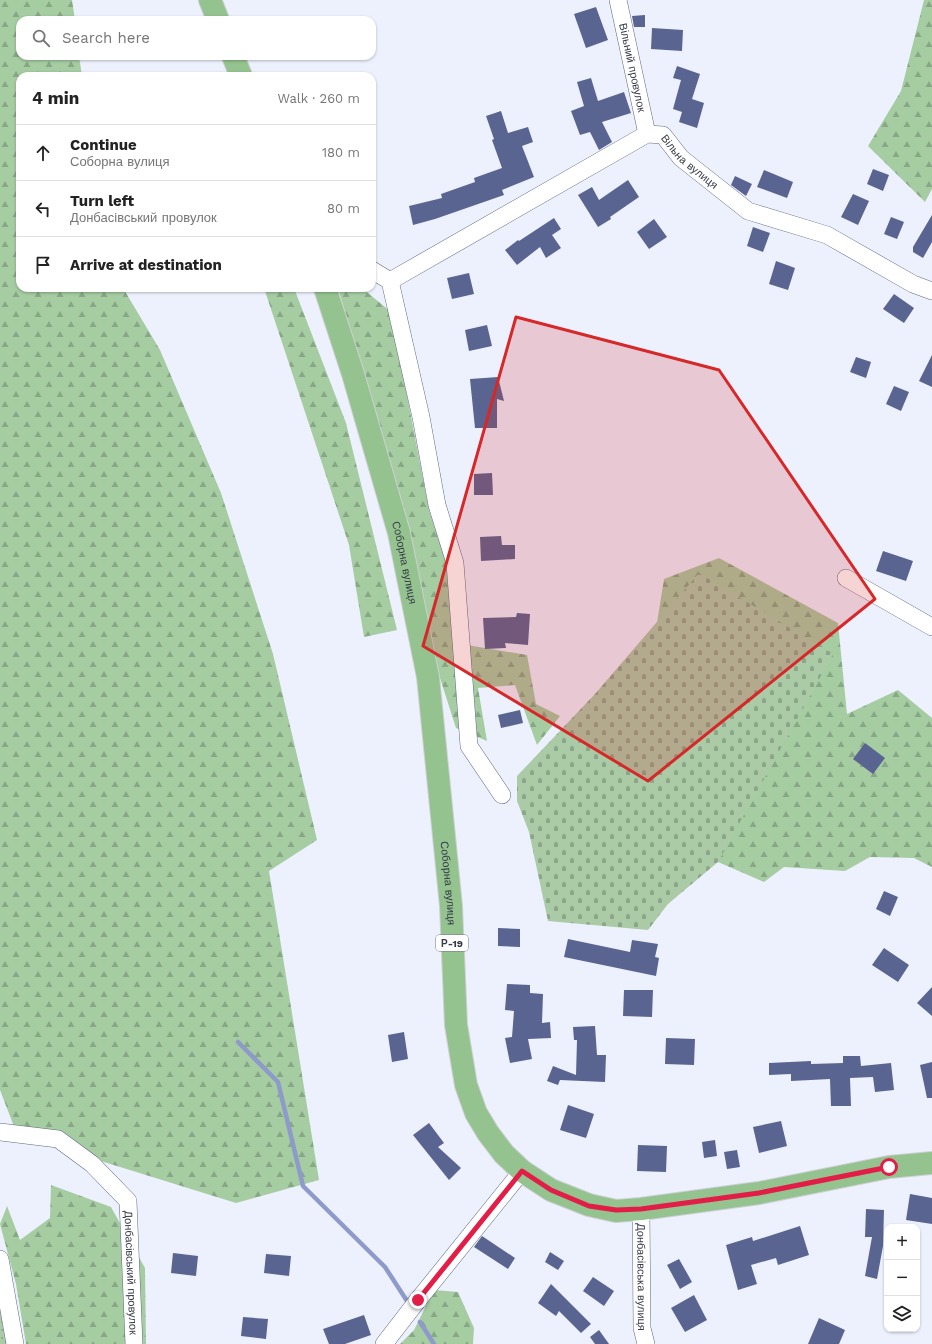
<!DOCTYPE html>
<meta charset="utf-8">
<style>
body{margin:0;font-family:"Work Sans",sans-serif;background:#f2f2f2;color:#222}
.controls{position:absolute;right:12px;bottom:12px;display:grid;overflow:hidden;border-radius:8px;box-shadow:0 1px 3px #0004}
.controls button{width:36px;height:36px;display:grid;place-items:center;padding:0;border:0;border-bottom:1px solid #e0e0e0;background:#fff;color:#222;font:20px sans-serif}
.stop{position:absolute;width:12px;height:12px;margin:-9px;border:3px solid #e11d48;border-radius:50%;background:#fff}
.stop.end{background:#e11d48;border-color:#fff;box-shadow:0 1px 4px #0008}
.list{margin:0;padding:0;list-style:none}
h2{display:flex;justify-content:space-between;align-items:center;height:52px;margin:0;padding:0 16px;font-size:17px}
h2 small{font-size:13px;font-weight:400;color:#767676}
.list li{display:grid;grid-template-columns:26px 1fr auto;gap:12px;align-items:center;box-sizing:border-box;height:56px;padding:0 16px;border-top:1px solid #e0e0e0}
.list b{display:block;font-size:15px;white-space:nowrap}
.list p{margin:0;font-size:13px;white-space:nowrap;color:#767676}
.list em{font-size:13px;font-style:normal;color:#767676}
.icon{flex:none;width:22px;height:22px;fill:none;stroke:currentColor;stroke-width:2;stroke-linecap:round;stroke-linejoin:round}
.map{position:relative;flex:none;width:932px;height:1344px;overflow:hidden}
.search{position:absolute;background:#fff;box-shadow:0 1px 3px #0004;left:16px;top:16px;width:360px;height:44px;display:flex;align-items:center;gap:10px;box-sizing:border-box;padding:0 14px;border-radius:12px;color:#767676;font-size:15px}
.panel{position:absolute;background:#fff;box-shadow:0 1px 3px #0004;left:16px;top:72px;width:360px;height:220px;border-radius:12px}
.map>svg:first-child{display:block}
.grass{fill:url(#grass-dots)}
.forest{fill:url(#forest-firs)}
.cemetery{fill:url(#cemetery-stones)}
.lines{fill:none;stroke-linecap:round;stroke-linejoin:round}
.stream{stroke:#8d9aca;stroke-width:4.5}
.building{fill:#596490}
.street-casing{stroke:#606884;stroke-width:18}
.primary-casing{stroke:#cfd0d3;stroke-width:24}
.street{stroke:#fff;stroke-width:17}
.primary{stroke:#94c390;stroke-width:22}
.route{stroke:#e11d48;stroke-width:5}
.marked{fill:#d62828;fill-opacity:0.2;stroke:#d62828;stroke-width:3;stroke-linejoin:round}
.labels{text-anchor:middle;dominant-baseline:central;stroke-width:4;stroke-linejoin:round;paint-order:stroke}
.shield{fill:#fff;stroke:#73767f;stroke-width:1}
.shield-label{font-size:10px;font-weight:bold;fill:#373b48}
.street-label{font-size:11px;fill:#373b48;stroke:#fff}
</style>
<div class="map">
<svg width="932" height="1344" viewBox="0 0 932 1344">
<defs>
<pattern id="grass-dots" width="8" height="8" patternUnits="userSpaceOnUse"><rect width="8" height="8" fill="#abcba7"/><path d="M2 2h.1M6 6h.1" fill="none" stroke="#8ca68a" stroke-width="1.8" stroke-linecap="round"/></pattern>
<pattern id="forest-firs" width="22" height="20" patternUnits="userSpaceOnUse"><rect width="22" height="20" fill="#a6cca2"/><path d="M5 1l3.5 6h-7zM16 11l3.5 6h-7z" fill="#88a786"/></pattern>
<pattern id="cemetery-stones" width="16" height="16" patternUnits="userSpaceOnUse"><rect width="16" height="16" fill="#abcba7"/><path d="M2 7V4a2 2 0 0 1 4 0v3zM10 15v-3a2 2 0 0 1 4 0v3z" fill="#8ca68a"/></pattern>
</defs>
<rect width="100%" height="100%" fill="#edf1fe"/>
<path class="grass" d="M 0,1282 L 11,1344 L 0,1344 Z"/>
<path class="forest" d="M 0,0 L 72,0 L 75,20 L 20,20 L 20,56 L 79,56 L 82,76 L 20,76 L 20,288 L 123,288 L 160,350 L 221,493 L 273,654 L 317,840 L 269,871 L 319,1180 L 236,1203 L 75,1153 L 18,1137 L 0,1090 Z
M 924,0 L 932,0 L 932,189 L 925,202 L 868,146 L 901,91 Z
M 264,288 L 294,288 L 346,423 L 397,630 L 364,637 L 349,545 Z
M 338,288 L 362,288 L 391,312 L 429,510 L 447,565 L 455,643 L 527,655 L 536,704 L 560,716 L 537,745 L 515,685 L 478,688 L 487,741 L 456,728 L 439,675 L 400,502 Z
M 719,558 L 838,623 L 847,714 L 898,690 L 932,718 L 932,867 L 914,858 L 870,857 L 845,871 L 784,867 L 764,882 L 718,862 L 724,769 L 652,654 L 664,579 Z
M 51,1185 L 111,1207 L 145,1268 L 146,1344 L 26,1344 L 16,1284 L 0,1224 L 7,1206 L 20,1240 L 50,1218 Z
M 434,1290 L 458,1292 L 474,1328 L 473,1344 L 400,1344 L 414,1330 Z"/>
<path class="cemetery" d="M 699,573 L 833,654 L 718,862 L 668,904 L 648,930 L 548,921 L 529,832 L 517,801 L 517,776 L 595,694 Z"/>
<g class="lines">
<path class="stream" d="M 238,1042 L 278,1082 L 303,1186 L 385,1267 L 407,1301
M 420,1322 L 434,1344"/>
</g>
<path class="building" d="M 596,7 L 608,40 L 586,48 L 574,14 Z
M 645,15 L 645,27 L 634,27 L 632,16 Z
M 652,28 L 683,30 L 682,51 L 651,49 Z
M 677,66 L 700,74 L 692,99 L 704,103 L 697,128 L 679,122 L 682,112 L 673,109 L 681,80 L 673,78 Z
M 591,78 L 598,101 L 624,92 L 631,113 L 602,122 L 612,142 L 599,150 L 590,132 L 580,135 L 571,111 L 584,106 L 577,82 Z
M 501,111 L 508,133 L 528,127 L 533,142 L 522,146 L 534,177 L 502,190 L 504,195 L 435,219 L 413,225 L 409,206 L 442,198 L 441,194 L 475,182 L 474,178 L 502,168 L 492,140 L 494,139 L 486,116 Z
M 873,169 L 889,175 L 883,191 L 867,184 Z
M 764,170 L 793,182 L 787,198 L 757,187 Z
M 735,176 L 752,184 L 746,196 L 731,185 Z
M 628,180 L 639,197 L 610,217 L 611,219 L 598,227 L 578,195 L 592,187 L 599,200 Z
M 853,194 L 869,201 L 858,225 L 841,217 Z
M 932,215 L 932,242 L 923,258 L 913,252 L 913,247 Z
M 891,217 L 904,222 L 897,239 L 884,234 Z
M 554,218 L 561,229 L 552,235 L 561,248 L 546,258 L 540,247 L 517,265 L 505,250 L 518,240 L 519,241 Z
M 654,219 L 667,237 L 649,249 L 637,232 Z
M 753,227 L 770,233 L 763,252 L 747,246 Z
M 776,261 L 795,268 L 788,290 L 769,284 Z
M 469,273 L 474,294 L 452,299 L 447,278 Z
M 894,294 L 914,308 L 904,323 L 883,309 Z
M 487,325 L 492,346 L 469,351 L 465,330 Z
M 932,355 L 932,387 L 919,381 Z
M 856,357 L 871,362 L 866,378 L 850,372 Z
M 498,377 L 504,401 L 497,399 L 497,428 L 475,428 L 470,379 Z
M 894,386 L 909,392 L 901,411 L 886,404 Z
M 492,473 L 493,495 L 474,495 L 474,474 Z
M 501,536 L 502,545 L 515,545 L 515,559 L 481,561 L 480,537 Z
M 883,551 L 913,561 L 906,581 L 876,571 Z
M 517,613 L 530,614 L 528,645 L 505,643 L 506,648 L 485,649 L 483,618 L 516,617 Z
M 520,710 L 523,723 L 501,728 L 498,715 Z
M 865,743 L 885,758 L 873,774 L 853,759 Z
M 884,891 L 898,897 L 890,916 L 876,909 Z
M 498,928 L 520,929 L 520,947 L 498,946 Z
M 568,939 L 630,952 L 632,940 L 658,944 L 655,957 L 659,958 L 656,976 L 564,957 Z
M 884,948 L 909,965 L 898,982 L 872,965 Z
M 507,984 L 530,985 L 530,993 L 543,994 L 542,1023 L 550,1022 L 551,1038 L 528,1039 L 532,1059 L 510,1063 L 505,1038 L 512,1037 L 514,1011 L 505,1010 Z
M 932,987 L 932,1016 L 917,1003 Z
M 624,990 L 653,990 L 652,1017 L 623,1016 Z
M 595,1026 L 597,1055 L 606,1055 L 605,1082 L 560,1080 L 558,1085 L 547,1081 L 553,1066 L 576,1075 L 577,1040 L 574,1040 L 573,1027 Z
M 404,1032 L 408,1059 L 392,1062 L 388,1035 Z
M 666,1038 L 695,1039 L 694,1065 L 665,1064 Z
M 843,1056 L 860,1056 L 861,1066 L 891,1063 L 894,1090 L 875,1092 L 873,1077 L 850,1078 L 851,1106 L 831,1106 L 830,1079 L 791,1081 L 791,1074 L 769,1075 L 769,1063 L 811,1061 L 811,1064 L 843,1063 Z
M 932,1062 L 932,1098 L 927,1098 L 920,1065 Z
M 568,1105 L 594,1114 L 586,1138 L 560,1130 Z
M 781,1121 L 787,1146 L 759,1153 L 753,1127 Z
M 429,1123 L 444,1143 L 438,1147 L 461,1168 L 449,1180 L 413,1135 Z
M 715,1140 L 717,1156 L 704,1158 L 702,1142 Z
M 638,1145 L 667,1146 L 666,1172 L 637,1171 Z
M 737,1150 L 740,1167 L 727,1169 L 724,1152 Z
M 910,1194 L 932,1198 L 932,1224 L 906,1220 Z
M 866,1209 L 884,1210 L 883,1246 L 877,1279 L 865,1276 L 872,1237 L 865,1237 Z
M 800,1226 L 809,1255 L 778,1265 L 776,1258 L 751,1265 L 757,1284 L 738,1290 L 726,1245 L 752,1237 L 753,1241 Z
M 482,1236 L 515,1258 L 508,1269 L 474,1247 Z
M 550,1252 L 564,1261 L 558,1270 L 545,1262 Z
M 173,1253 L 198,1256 L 196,1276 L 171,1273 Z
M 266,1254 L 291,1256 L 289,1276 L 264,1273 Z
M 679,1259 L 692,1282 L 680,1289 L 667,1265 Z
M 593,1277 L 614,1291 L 604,1306 L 583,1291 Z
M 551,1284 L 591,1324 L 581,1333 L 559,1311 L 556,1316 L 538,1303 Z
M 694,1295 L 707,1320 L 685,1332 L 671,1308 Z
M 364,1315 L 371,1335 L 345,1344 L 329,1344 L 323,1329 Z
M 243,1317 L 268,1319 L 266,1339 L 241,1336 Z
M 819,1318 L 845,1330 L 839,1344 L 808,1344 Z
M 599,1330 L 609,1344 L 595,1344 L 590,1337 Z"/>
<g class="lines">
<defs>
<g id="street">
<path id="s1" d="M 618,0 L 647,134"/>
<path d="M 372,270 L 390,281 L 421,417 L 437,505 L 455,563 L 469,746 L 502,795"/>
<path id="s2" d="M 390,281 L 647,134 L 663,135 L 681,158 L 748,211 L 827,235 L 913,284 L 932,291"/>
<path d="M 846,578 L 932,627"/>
<path id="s3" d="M 0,1132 L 58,1139 L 92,1164 L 128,1201 L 134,1344"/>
<path id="s4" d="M 641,1209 L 642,1328 L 646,1344"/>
<path d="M 0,1259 L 15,1344"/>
<path d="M 384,1344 L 418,1300 L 522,1171"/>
</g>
<g id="primary">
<path d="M 210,0 L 218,20"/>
<path d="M 233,56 L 241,76"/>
<path id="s5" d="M 325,288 L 353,374 L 399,533 L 428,677 L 451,906 L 456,1025 L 466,1085 L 476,1113 L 488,1133 L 504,1154 L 522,1171 L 551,1190 L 589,1205 L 616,1211 L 641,1209 L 759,1193 L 889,1167 L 932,1163"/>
</g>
</defs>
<use href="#street" class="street-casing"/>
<use href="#primary" class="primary-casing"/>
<use href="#street" class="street"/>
<use href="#primary" class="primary"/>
</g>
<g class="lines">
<path class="route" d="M 418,1300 L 522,1171 L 551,1190 L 589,1206 L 616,1210 L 641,1209 L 759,1193 L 889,1167"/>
</g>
<path class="marked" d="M 516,317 L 719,370 L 875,599 L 648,781 L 423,646 Z"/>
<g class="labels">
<rect class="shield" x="436" y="935" width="32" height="16" rx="3"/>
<g class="shield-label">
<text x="452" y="943">Р-19</text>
</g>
<g class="street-label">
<text stroke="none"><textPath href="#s1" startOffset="69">Вільний провулок</textPath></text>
<text stroke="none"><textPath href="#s2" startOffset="350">Вільна вулиця</textPath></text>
<text stroke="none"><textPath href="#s5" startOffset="286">Соборна вулиця</textPath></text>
<text stroke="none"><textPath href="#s5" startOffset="610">Соборна вулиця</textPath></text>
<text stroke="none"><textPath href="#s3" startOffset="224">Донбасівський провулок</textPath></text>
<text stroke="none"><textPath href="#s4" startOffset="68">Донбасівська вулиця</textPath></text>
</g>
</g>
</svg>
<div class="controls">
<button>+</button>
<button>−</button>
<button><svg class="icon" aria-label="layers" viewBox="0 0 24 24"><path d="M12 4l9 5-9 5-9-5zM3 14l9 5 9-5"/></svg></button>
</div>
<div class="stop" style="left:889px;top:1167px"></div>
<div class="stop end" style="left:418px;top:1300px"></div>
<div class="search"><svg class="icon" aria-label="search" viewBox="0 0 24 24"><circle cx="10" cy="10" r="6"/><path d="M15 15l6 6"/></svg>Search here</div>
<section class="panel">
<h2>4 min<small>Walk · 260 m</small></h2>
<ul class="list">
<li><svg class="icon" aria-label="ahead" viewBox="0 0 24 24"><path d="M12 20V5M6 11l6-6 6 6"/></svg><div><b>Continue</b><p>Соборна вулиця</p></div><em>180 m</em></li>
<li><svg class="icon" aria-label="left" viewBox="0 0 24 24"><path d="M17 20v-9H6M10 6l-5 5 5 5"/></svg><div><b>Turn left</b><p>Донбасівський провулок</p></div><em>80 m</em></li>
<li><svg class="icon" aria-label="arrive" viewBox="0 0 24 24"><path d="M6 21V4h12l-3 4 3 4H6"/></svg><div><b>Arrive at destination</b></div></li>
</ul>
</section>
</div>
